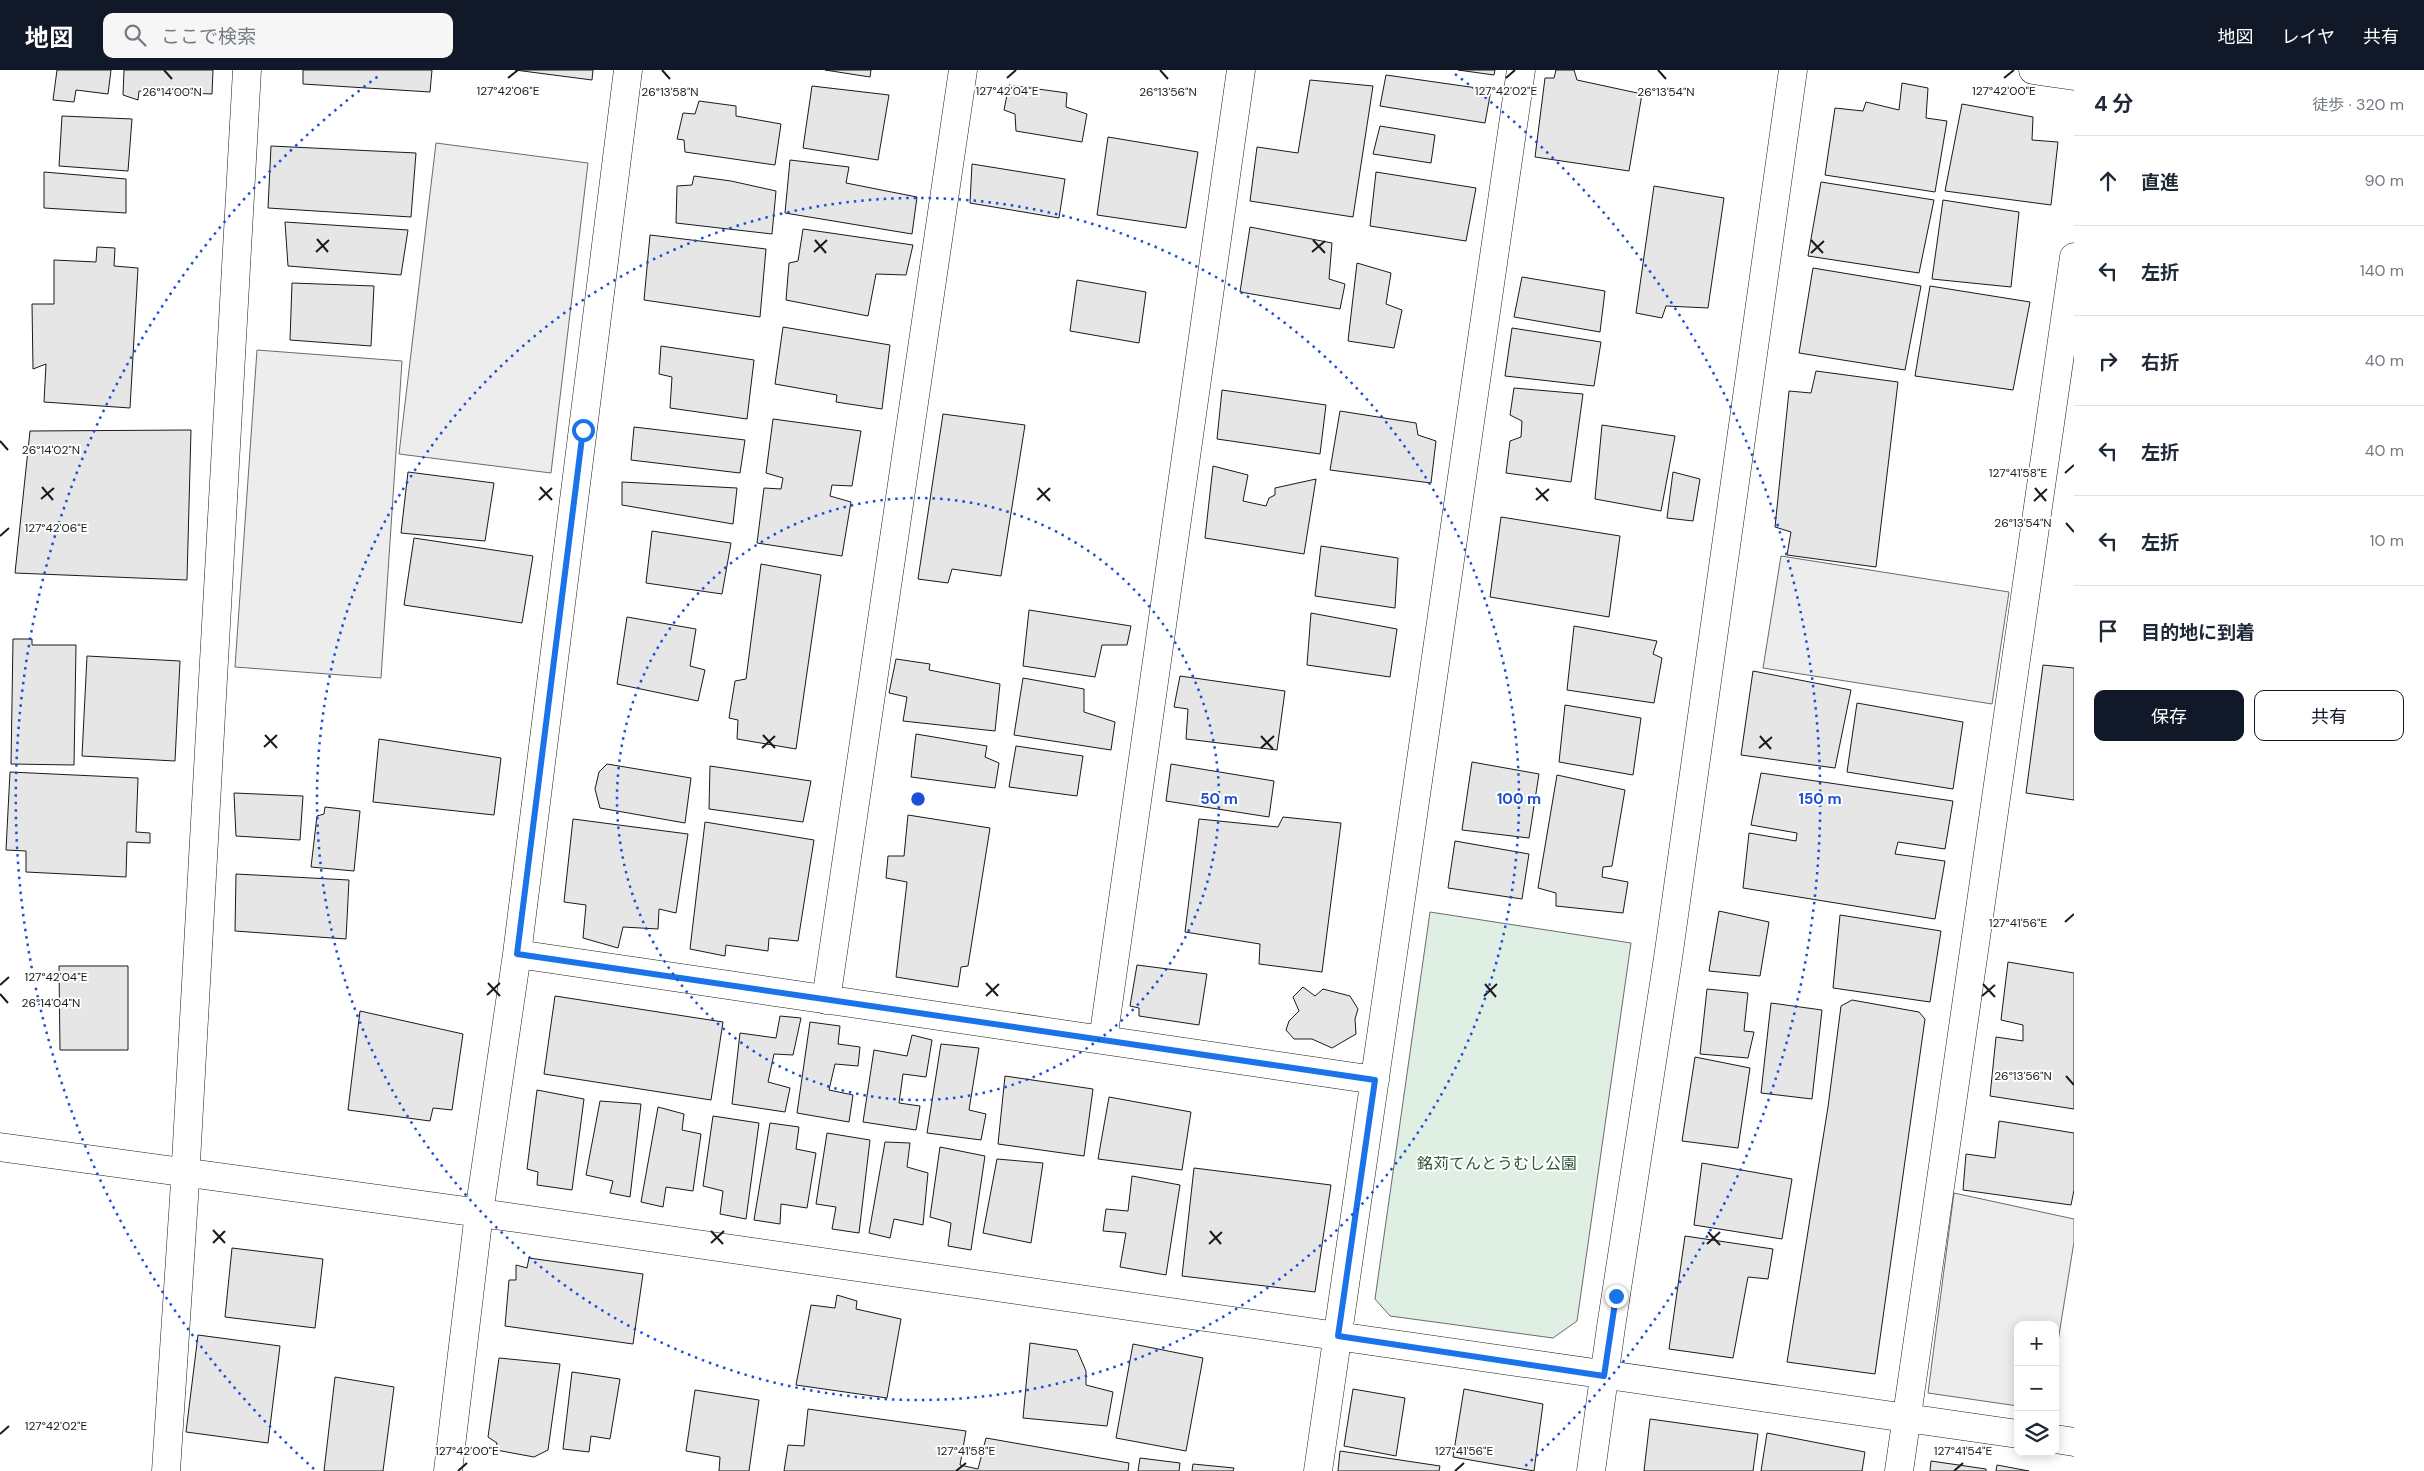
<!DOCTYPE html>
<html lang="ja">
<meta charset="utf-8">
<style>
body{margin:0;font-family:"DM Sans","Noto Sans JP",sans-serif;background:#f6f6f7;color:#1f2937}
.controls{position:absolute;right:15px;bottom:15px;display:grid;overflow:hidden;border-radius:10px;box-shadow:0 2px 12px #0003}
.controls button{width:45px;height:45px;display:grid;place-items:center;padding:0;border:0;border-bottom:1px solid #e0e1e3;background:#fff;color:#1f2937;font:25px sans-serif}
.stop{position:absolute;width:15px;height:15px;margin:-11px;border:4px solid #1a73e8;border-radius:50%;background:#fff}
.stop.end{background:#1a73e8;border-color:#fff;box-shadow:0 1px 5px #0008}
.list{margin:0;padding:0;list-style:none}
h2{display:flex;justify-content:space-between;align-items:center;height:65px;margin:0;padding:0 20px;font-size:21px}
h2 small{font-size:16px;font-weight:400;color:#747a83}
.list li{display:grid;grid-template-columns:32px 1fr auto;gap:15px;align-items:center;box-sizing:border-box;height:90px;padding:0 20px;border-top:1px solid #e0e1e3}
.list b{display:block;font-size:19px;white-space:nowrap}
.list em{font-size:16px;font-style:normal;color:#747a83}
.actions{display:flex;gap:10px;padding:15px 20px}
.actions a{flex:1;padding:11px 0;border:1px solid #111827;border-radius:10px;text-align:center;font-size:18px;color:#111827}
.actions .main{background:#111827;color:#fff}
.icon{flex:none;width:28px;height:28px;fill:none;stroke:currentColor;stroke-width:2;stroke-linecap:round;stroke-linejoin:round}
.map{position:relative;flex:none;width:2074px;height:1401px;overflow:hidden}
header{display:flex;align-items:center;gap:30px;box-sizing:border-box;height:70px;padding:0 25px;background:#111827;color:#fff}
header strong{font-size:24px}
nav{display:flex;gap:28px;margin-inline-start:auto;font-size:18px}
.search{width:350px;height:45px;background:#f6f6f7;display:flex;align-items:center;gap:12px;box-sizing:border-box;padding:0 18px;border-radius:10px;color:#747a83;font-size:19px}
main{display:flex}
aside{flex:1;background:#fff}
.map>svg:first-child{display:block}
.green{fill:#e0efe3;stroke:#6a6a6a}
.parking{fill:#ededed;stroke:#6a6a6a}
.building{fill:#e6e6e6;stroke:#1a1a1a}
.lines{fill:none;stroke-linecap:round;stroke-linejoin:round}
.minor-casing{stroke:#1a1a1a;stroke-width:29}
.minor{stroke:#fff;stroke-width:28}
.route{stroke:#1a73e8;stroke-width:6}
.ticks{fill:none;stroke:#1a1a1a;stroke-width:2}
.ring{fill:none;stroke:#1d4ed8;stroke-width:2.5;stroke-dasharray:2.5 5}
.labels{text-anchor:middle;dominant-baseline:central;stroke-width:4;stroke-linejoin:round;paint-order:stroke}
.park-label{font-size:16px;fill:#2b5a34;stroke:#fff}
.ticks-label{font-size:12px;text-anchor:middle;fill:#1a1a1a;stroke:#fff;stroke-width:4;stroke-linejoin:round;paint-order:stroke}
.centre{fill:#1d4ed8;stroke:#fff;stroke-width:2.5}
.ring-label{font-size:15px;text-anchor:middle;font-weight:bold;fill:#1d4ed8;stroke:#fff;stroke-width:4;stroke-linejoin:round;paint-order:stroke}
</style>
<header>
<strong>地図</strong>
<div class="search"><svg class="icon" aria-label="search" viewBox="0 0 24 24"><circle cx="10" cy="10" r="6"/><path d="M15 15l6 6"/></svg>ここで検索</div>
<nav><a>地図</a><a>レイヤ</a><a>共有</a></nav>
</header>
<main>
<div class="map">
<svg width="2074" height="1401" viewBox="0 0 2074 1401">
<rect width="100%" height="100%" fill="#fff"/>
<path class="green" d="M 1430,842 L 1631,873 L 1577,1251 L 1553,1268 L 1390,1246 L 1375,1229 Z"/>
<path class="parking" d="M 436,73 L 588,93 L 551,403 L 399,384 Z
M 257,280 L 402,291 L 381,608 L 235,597 Z
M 1781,486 L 2009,522 L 1992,634 L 1763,598 Z
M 1954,1123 L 2074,1149 L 2074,1172 L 2055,1290 L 2055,1255 L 2018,1255 L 2018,1336 L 1928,1323 Z"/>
<path class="building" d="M 57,0 L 111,0 L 108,24 L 76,20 L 74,32 L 53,30 Z
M 124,0 L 213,0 L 212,24 L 139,21 L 138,30 L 123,25 Z
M 303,0 L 432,0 L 430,22 L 303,14 Z
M 515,0 L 593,0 L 592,10 Z
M 825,0 L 871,0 L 870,7 Z
M 1458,0 L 1495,0 L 1494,5 Z
M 1556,0 L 1574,0 L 1577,10 L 1642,24 L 1629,101 L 1535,87 L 1545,8 L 1554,8 Z
M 1386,5 L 1491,20 L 1485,53 L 1380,36 Z
M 1310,10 L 1373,16 L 1353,147 L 1250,131 L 1257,77 L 1298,83 Z
M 1902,13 L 1928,18 L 1926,48 L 1947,51 L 1935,122 L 1825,105 L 1835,38 L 1863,41 L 1866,32 L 1899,40 Z
M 1009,15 L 1067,23 L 1066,37 L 1087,44 L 1082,72 L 1016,61 L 1015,44 L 1004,40 Z
M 812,16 L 889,25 L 878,90 L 803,78 Z
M 699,31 L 736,36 L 736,46 L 781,54 L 775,95 L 685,82 L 684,70 L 677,69 L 683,43 L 695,44 Z
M 1962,34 L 2033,47 L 2032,70 L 2058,72 L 2051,135 L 1945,121 Z
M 62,46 L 132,49 L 128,101 L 59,96 Z
M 1380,56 L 1435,65 L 1431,93 L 1373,84 Z
M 1108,67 L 1198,82 L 1186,158 L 1097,145 Z
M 271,76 L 416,83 L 411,147 L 268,138 Z
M 790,90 L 849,97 L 846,113 L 917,127 L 912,164 L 785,143 Z
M 972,94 L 1065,109 L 1059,148 L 970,133 Z
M 44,102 L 126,109 L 126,143 L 44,138 Z
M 1376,102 L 1476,118 L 1466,171 L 1370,156 Z
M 694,106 L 731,111 L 776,121 L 772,164 L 676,153 L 677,116 L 692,115 Z
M 1821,112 L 1934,130 L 1919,203 L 1808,186 Z
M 1654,116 L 1724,128 L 1708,238 L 1666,236 L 1662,248 L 1636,243 Z
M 1943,130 L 2019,142 L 2011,217 L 1932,209 Z
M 285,152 L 408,160 L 401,205 L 288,196 Z
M 1250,157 L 1332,173 L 1329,209 L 1345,214 L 1340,239 L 1240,222 Z
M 803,159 L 913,175 L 906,205 L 876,204 L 868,246 L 786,230 L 789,193 L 798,191 Z
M 650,165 L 766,179 L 760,247 L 644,230 Z
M 97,177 L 115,178 L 114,196 L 138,198 L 130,338 L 44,332 L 46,294 L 33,299 L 32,234 L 54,234 L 54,190 L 96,192 Z
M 1357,193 L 1391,203 L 1386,234 L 1402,240 L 1394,278 L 1348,271 Z
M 1813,198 L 1921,216 L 1905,300 L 1799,283 Z
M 1522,207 L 1605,221 L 1600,262 L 1514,247 Z
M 1077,210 L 1146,222 L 1139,273 L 1070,261 Z
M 292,213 L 374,216 L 371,276 L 290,270 Z
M 1930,216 L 2030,232 L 2013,320 L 1915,306 Z
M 783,257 L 890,275 L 882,339 L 836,332 L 837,325 L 775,314 Z
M 1512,258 L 1601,272 L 1594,316 L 1505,306 Z
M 661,276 L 754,290 L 747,349 L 670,338 L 672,307 L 659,304 Z
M 1816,301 L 1898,312 L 1876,497 L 1787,485 L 1791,462 L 1775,457 L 1789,321 L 1811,323 Z
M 1514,318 L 1583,324 L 1571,412 L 1506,403 L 1510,371 L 1521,367 L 1522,351 L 1510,345 Z
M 1222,320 L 1326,335 L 1320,384 L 1217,369 Z
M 1340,341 L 1416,353 L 1418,365 L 1436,371 L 1431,413 L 1330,400 Z
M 943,344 L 1025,355 L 1001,506 L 952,499 L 948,513 L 918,509 Z
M 773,349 L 861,361 L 852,416 L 832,415 L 830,426 L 851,432 L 842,486 L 757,473 L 764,418 L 781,419 L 783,408 L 766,403 Z
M 1602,355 L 1675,366 L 1661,441 L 1595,429 Z
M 634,357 L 745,370 L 740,403 L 631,390 Z
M 191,360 L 187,510 L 15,503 L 30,361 Z
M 1213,396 L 1248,405 L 1243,431 L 1266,436 L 1269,428 L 1275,425 L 1275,418 L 1316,409 L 1304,484 L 1205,468 Z
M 408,402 L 494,413 L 485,471 L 401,463 Z
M 1673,402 L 1700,409 L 1693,451 L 1667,448 Z
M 622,412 L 737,418 L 733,454 L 622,435 Z
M 1501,447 L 1620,466 L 1609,547 L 1490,527 Z
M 652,461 L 731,473 L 722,524 L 646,513 Z
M 414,468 L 533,486 L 522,553 L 404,535 Z
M 1321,476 L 1398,488 L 1395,538 L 1315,526 Z
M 761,494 L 821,505 L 796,679 L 737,669 L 738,650 L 729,648 L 735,611 L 746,609 Z
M 1029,540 L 1131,556 L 1127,575 L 1102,575 L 1095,607 L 1023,596 Z
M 1311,543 L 1397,559 L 1390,607 L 1307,595 Z
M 627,547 L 696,559 L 690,596 L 705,600 L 698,631 L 617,614 Z
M 1574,556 L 1657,571 L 1653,584 L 1662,588 L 1654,633 L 1567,620 Z
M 13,569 L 32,569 L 32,575 L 76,575 L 74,695 L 11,694 Z
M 87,586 L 180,591 L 175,691 L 82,686 Z
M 896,589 L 930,594 L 929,600 L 1000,614 L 995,661 L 903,651 L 907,627 L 889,623 Z
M 2043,595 L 2074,598 L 2074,730 L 2026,723 Z
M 1753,601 L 1851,620 L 1835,698 L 1741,685 Z
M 1180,606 L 1285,621 L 1277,680 L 1186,669 L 1188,639 L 1174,637 Z
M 1023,608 L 1084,619 L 1084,642 L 1115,652 L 1111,680 L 1014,665 Z
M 1857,633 L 1963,652 L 1953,719 L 1847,702 Z
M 1565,635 L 1641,648 L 1633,705 L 1559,692 Z
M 916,664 L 987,676 L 985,687 L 999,693 L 995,718 L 911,707 Z
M 379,669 L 501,688 L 494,745 L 373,732 Z
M 1016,676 L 1083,686 L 1077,726 L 1009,717 Z
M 1472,692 L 1539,704 L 1529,768 L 1462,760 Z
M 607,694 L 691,708 L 685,753 L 600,738 L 595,719 L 599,702 Z
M 1171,694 L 1274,711 L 1269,747 L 1166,731 Z
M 710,696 L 811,711 L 803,752 L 709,739 Z
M 10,702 L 138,708 L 136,762 L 150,763 L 150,773 L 127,772 L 126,807 L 26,802 L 26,781 L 6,780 Z
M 1761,703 L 1953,731 L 1945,779 L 1898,772 L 1895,784 L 1945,791 L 1935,849 L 1743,818 L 1749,763 L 1796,771 L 1797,763 L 1751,755 Z
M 1557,705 L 1625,720 L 1612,796 L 1603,797 L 1602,807 L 1628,812 L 1623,843 L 1556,836 L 1556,823 L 1538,818 Z
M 234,723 L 303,726 L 300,770 L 236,766 Z
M 325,737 L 360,741 L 354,801 L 311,797 L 317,746 L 324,744 Z
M 908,745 L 990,758 L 968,896 L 961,897 L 958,917 L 896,907 L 907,812 L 886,808 L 888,786 L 904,786 Z
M 1283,747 L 1341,753 L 1322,902 L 1259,894 L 1260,874 L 1185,862 L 1199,749 L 1278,757 Z
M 573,749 L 688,764 L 676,843 L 659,839 L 658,859 L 623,857 L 618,878 L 583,868 L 586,835 L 564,832 Z
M 705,752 L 814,770 L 798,871 L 769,868 L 768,881 L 726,875 L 725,886 L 690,879 Z
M 1455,771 L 1529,784 L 1522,829 L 1448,818 Z
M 236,804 L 349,810 L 346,869 L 235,861 Z
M 1719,841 L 1769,852 L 1760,906 L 1709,901 Z
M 1840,845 L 1941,861 L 1930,932 L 1833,918 Z
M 2008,892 L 2074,903 L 2074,1039 L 1990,1026 L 1996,967 L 2023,971 L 2023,955 L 2001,950 Z
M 1137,895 L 1207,904 L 1199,955 L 1139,946 L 1139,938 L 1130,936 Z
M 59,896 L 128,896 L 128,980 L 60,980 Z
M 1303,917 L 1315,926 L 1323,919 L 1350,926 L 1358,939 L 1355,949 L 1356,964 L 1332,978 L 1312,969 L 1294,969 L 1286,960 L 1289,951 L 1299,941 L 1293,927 Z
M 1707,919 L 1748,923 L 1744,961 L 1754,962 L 1748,988 L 1700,984 Z
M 555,926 L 723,952 L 711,1030 L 544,1004 Z
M 1852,930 L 1919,942 L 1925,949 L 1875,1304 L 1787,1292 L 1828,1037 L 1841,936 Z
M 1771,933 L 1822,940 L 1812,1029 L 1761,1023 Z
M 360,941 L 463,964 L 452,1040 L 433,1038 L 430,1051 L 348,1040 Z
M 780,946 L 801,948 L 793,985 L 774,984 L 768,1012 L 790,1018 L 785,1042 L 732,1034 L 740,963 L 776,968 Z
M 810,952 L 840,956 L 838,974 L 860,977 L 858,996 L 835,994 L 829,1020 L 853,1025 L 849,1052 L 797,1043 Z
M 912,965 L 932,970 L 926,1007 L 903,1004 L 899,1033 L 920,1036 L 916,1060 L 863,1052 L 874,980 L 907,986 Z
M 941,974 L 979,978 L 969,1040 L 986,1044 L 981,1070 L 927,1063 Z
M 1695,987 L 1750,998 L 1738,1078 L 1682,1071 Z
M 1005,1006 L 1093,1019 L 1084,1086 L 998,1074 Z
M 537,1020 L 584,1029 L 572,1120 L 537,1115 L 538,1102 L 527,1099 Z
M 1109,1027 L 1191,1042 L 1182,1100 L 1098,1089 Z
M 600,1031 L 641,1034 L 630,1127 L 610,1123 L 613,1111 L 586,1105 Z
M 658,1037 L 684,1044 L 682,1060 L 701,1064 L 693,1121 L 666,1117 L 663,1137 L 641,1132 Z
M 713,1046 L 759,1053 L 746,1149 L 720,1144 L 723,1121 L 703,1116 Z
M 1999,1051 L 2074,1063 L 2074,1120 L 2071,1135 L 1963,1120 L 1966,1084 L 1995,1088 Z
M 770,1053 L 799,1057 L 796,1079 L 816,1083 L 807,1138 L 781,1134 L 780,1154 L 754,1150 Z
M 827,1063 L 870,1070 L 859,1163 L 832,1159 L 836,1137 L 816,1134 Z
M 885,1072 L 910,1073 L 907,1097 L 928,1103 L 923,1155 L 894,1149 L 890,1168 L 869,1163 Z
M 940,1077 L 985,1086 L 971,1180 L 948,1176 L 951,1153 L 930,1147 Z
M 997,1089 L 1043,1093 L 1031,1173 L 983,1163 Z
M 1702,1093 L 1792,1109 L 1782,1169 L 1694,1155 Z
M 1194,1098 L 1331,1115 L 1315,1222 L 1182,1206 Z
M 1132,1106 L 1180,1115 L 1166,1205 L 1120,1197 L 1126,1163 L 1103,1161 L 1106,1139 L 1128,1141 Z
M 1685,1166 L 1773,1179 L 1768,1209 L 1748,1207 L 1733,1288 L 1669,1279 Z
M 232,1178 L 323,1189 L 315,1258 L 225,1247 Z
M 529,1188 L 643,1204 L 633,1274 L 505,1256 L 509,1210 L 516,1210 L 516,1195 L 527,1198 Z
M 837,1225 L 857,1231 L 856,1239 L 901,1249 L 887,1328 L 796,1315 L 811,1235 L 835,1238 Z
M 198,1265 L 280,1276 L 268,1373 L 186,1362 Z
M 1030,1273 L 1077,1280 L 1086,1301 L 1086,1315 L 1113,1322 L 1107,1356 L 1023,1348 Z
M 1133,1274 L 1203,1288 L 1186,1381 L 1116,1368 Z
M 499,1288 L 560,1294 L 548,1380 L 534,1387 L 496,1380 L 497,1373 L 488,1367 Z
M 572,1302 L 620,1309 L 610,1369 L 591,1366 L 589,1382 L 563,1379 Z
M 335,1307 L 394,1317 L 383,1401 L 324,1401 Z
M 1353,1319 L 1405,1328 L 1396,1386 L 1344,1376 Z
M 1464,1319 L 1543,1334 L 1534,1401 L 1453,1387 Z
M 695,1320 L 759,1330 L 749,1401 L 719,1401 L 720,1387 L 686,1381 Z
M 808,1339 L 966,1361 L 960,1395 L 978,1399 L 986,1368 L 1129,1393 L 1128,1401 L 784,1401 L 788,1375 L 804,1376 Z
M 1650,1349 L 1758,1364 L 1753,1401 L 1644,1401 Z
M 1767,1363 L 1865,1382 L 1862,1401 L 1761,1401 Z
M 1340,1381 L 1440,1396 L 1439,1401 L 1338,1401 Z
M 1140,1388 L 1180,1393 L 1179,1401 L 1138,1401 Z
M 1931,1391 L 1986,1399 L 1986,1401 L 1930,1401 Z
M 1193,1394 L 1234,1398 L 1233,1401 L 1192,1401 Z
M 1997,1395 L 2029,1401 L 1996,1401 Z"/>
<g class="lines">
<defs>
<path id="minor" d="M 2033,0 L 2074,6
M 517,884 L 1375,1010
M 826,930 L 963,0
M 1103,970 L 1241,0
M 0,1077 L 516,1148 L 2018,1364
M 2055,1369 L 2074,1372
M 166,1401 L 184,1128 L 247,0
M 448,1401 L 479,1143 L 517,884 L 628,0
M 1318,1401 L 1521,0
M 1591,1401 L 1611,1257 L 1668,888 L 1793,0
M 1899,1401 L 2074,187"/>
</defs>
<use href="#minor" class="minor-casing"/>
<use href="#minor" class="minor"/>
</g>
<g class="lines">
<path class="route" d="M 583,360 L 517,884 L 1375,1010 L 1338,1266 L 1604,1306 L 1616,1226"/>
</g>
<path class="ticks" d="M 164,0 L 172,9M 662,0 L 670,9M 1160,0 L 1168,9M 1658,0 L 1666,9M 508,8 L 518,0M 1007,8 L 1016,0M 1506,8 L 1515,0M 2004,8 L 2014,0M 317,169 L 328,182M 815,170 L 826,183M 1313,170 L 1325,183M 1811,170 L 1823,183M 316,182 L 329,170M 814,182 L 827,170M 1312,182 L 1325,171M 1811,183 L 1824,171M 0,371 L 8,380M 2065,403 L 2074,395M 42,417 L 53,430M 540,417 L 552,430M 1038,418 L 1050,431M 1536,418 L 1548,431M 2035,418 L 2046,431M 41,429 L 54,418M 539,430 L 552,418M 1037,430 L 1050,418M 1536,430 L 1549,419M 2034,431 L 2047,419M 2066,453 L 2074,462M 0,466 L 9,458M 265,665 L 277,678M 763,665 L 775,678M 1261,666 L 1273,679M 1760,666 L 1771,679M 264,677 L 277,665M 762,678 L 775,666M 1261,678 L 1274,666M 1759,678 L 1772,667M 2065,852 L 2074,844M 488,913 L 500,926M 986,913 L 998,926M 1485,914 L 1496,927M 1983,914 L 1995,927M 0,915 L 9,907M 0,924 L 8,933M 487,925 L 500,913M 986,926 L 999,914M 1484,926 L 1497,914M 1982,926 L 1995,915M 2066,1006 L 2074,1015M 213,1160 L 225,1173M 711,1161 L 723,1174M 1210,1161 L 1221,1174M 1708,1162 L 1720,1175M 213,1173 L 225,1161M 711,1173 L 724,1161M 1209,1174 L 1222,1162M 1707,1174 L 1720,1162M 0,1364 L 9,1356M 458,1401 L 467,1393M 956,1401 L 966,1393M 1455,1401 L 1464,1393M 1954,1401 L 1963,1393"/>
<g class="ring">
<circle cx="918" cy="729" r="301"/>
<circle cx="918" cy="729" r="601"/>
<path d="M314 1399A902 902 0 0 1 381 4M1455 4A902 902 0 0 1 1522 1399"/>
</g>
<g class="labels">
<g class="park-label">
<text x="1497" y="1093">銘苅てんとうむし公園</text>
</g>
</g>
<g class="ticks-label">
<text x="508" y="25">127°42'06"E</text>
<text x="1007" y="25">127°42'04"E</text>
<text x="1506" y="25">127°42'02"E</text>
<text x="2004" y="25">127°42'00"E</text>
<text x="1168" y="26">26°13'56"N</text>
<text x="172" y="26">26°14'00"N</text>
<text x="670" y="26">26°13'58"N</text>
<text x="1666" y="26">26°13'54"N</text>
<text x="51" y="384">26°14'02"N</text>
<text x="2018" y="407">127°41'58"E</text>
<text x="2023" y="457">26°13'54"N</text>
<text x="56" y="462">127°42'06"E</text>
<text x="2018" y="857">127°41'56"E</text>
<text x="56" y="911">127°42'04"E</text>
<text x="51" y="937">26°14'04"N</text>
<text x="2023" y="1010">26°13'56"N</text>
<text x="56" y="1360">127°42'02"E</text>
<text x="467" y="1385">127°42'00"E</text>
<text x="966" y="1385">127°41'58"E</text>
<text x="1464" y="1385">127°41'56"E</text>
<text x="1963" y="1385">127°41'54"E</text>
</g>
<circle cx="918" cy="729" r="8" class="centre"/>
<g class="ring-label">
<text x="1219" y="734">50 m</text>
<text x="1519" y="734">100 m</text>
<text x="1820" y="734">150 m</text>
</g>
</svg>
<div class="controls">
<button>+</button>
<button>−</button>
<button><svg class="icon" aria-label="layers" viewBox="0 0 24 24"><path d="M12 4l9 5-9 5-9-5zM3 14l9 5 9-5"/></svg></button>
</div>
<div class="stop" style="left:583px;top:360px"></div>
<div class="stop end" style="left:1616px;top:1226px"></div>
</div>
<aside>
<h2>4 分<small>徒歩 · 320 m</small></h2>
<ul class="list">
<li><svg class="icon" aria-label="ahead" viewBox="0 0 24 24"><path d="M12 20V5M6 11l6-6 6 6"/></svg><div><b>直進</b></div><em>90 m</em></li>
<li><svg class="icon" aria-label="left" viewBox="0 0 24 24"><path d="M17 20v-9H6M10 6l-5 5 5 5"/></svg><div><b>左折</b></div><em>140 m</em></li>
<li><svg class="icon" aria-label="right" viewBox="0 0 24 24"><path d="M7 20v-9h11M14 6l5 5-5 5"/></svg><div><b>右折</b></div><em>40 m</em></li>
<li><svg class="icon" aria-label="left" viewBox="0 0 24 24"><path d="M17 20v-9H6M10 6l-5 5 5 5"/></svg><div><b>左折</b></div><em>40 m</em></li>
<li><svg class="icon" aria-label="left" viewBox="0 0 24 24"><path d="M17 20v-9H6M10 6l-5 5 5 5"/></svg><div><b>左折</b></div><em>10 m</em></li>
<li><svg class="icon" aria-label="arrive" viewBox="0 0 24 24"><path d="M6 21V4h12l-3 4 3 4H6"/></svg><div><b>目的地に到着</b></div></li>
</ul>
<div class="actions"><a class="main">保存</a><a>共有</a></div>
</aside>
</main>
